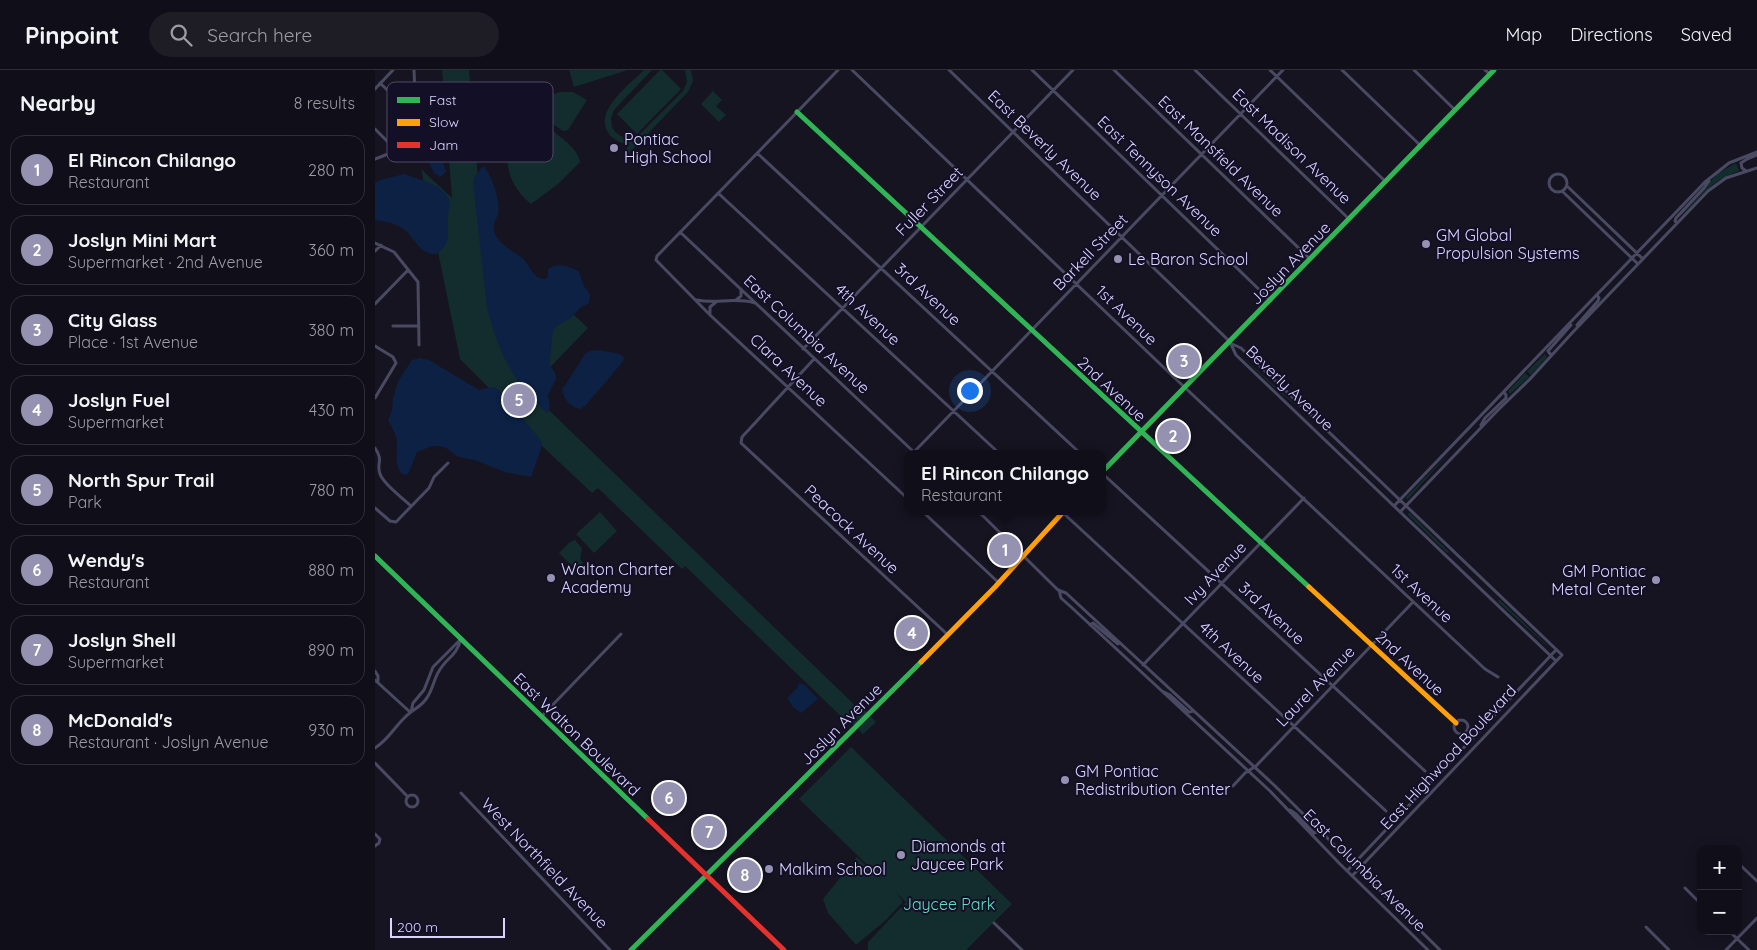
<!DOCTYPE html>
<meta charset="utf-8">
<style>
body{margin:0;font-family:Quicksand,sans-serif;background:#1e1d26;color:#f1f3f6}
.controls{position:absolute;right:15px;bottom:15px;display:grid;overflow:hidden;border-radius:10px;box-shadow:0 2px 12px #0003}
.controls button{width:45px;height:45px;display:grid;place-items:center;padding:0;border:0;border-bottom:1px solid #302f38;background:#100f19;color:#f1f3f6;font:25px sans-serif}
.scale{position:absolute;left:15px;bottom:12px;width:115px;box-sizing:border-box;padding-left:5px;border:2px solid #d9d4ff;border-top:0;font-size:14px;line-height:18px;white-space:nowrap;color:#d9d4ff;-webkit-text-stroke:4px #130f26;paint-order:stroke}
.you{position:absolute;left:594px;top:320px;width:18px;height:18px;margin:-12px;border:4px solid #fff;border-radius:50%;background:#1a73e8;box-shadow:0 0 0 8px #1a73e833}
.badge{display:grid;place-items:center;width:32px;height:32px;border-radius:50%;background:#9591b1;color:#fff;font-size:16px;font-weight:700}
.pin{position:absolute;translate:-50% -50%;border:2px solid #fff;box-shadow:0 1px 5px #0006}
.popup{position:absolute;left:529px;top:380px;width:202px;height:65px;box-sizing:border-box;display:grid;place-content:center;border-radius:10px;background:#100f19;filter:drop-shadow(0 1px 4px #0005);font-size:16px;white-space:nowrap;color:#9c9ca2}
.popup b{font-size:19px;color:#f1f3f6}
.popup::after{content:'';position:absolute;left:50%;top:100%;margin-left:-10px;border:10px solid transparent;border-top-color:#100f19}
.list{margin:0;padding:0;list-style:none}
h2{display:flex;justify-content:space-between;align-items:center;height:65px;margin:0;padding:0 20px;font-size:21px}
h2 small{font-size:16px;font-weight:400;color:#9c9ca2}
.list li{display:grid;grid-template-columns:32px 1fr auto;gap:15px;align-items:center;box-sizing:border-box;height:70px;margin:0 10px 10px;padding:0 10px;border:1px solid #302f38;border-radius:15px}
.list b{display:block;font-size:19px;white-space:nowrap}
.list p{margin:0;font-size:16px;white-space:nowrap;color:#9c9ca2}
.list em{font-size:16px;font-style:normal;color:#9c9ca2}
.icon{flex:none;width:28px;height:28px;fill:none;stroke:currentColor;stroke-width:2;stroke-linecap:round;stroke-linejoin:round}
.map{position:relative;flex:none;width:1382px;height:880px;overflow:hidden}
header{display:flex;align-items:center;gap:30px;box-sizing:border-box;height:70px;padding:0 25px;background:#100f19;border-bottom:1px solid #302f38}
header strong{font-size:24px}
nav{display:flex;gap:28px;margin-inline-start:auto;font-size:18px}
.search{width:350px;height:45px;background:#1e1d26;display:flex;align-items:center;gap:12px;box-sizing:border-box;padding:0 18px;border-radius:28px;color:#9c9ca2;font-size:19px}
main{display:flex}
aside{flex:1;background:#100f19}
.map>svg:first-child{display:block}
.green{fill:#132c2d}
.water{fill:#0d2144}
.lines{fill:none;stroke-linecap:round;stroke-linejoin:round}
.street{stroke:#4a4962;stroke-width:3}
.fast{stroke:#30b455;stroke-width:5}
.slow{stroke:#ff9f0a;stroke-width:5}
.jam{stroke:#e5322d;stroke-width:5}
.poi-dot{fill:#9591b1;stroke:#130f26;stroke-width:2}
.labels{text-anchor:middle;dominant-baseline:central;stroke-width:4;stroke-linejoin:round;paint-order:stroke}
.poi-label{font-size:16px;fill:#d9d4ff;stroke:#130f26;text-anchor:start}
.street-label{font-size:16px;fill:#d9d4ff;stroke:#130f26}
.park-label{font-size:16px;fill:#5fe0c0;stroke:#130f26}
.key{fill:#130f26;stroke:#4e4a67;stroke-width:1}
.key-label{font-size:14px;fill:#d9d4ff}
</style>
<header>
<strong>Pinpoint</strong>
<div class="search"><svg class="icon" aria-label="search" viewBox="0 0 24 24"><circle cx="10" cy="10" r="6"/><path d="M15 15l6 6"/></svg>Search here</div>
<nav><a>Map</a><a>Directions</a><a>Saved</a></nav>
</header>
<main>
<aside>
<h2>Nearby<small>8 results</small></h2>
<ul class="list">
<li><span class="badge">1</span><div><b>El Rincon Chilango</b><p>Restaurant</p></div><em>280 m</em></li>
<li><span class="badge">2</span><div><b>Joslyn Mini Mart</b><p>Supermarket · 2nd Avenue</p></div><em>360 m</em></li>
<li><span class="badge">3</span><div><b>City Glass</b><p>Place · 1st Avenue</p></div><em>380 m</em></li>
<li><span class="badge">4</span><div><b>Joslyn Fuel</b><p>Supermarket</p></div><em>430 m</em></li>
<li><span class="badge">5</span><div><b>North Spur Trail</b><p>Park</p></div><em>780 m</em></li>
<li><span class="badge">6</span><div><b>Wendy's</b><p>Restaurant</p></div><em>880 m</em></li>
<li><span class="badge">7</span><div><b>Joslyn Shell</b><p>Supermarket</p></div><em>890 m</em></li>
<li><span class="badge">8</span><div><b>McDonald's</b><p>Restaurant · Joslyn Avenue</p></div><em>930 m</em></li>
</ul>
</aside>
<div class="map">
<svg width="1382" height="880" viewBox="0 0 1382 880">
<rect width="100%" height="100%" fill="#161421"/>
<path class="green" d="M 67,0 L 94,0 L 107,157 L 213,258 L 153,320 L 487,642 L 489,640 L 501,652 L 488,664 L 477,653 L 475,655 L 310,496 L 307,499 L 223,418 L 217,423 L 132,343 L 135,339 L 85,289 L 46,99 L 77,128 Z
M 194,0 L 253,0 L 199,17 Z
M 269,0 L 277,0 L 239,40 L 236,48 L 237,57 C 243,68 253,70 264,65 L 308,21 L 312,12 L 310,0 L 316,0 L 318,11 L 313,22 L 254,83 L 251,79 L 255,74 C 247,74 240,71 234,64 C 217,42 255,14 269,0 Z
M 285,0 L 287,0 L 306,19 L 262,64 L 242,44 Z
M 338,21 L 347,30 L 341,36 L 351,45 L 344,52 L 326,34 Z
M 185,22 L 198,22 L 212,30 L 193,60 L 188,61 L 159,41 L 172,26 Z
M 155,46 C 169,55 204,76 205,92 L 183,114 L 156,134 C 125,108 125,73 155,46 Z
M 1361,93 L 1364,101 C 1330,113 1327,129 1302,149 L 1342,104 Z
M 863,283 L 927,340 L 903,321 Z
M 1170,284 L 1172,287 L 1156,305 L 1152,301 Z
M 1150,303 L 1154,307 L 1135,324 L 1133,321 Z
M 1078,379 L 1033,429 L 1031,429 L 1031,427 Z
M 225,442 L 242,461 L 219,483 L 201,464 Z
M 1033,443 L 1035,443 L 1074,482 L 1072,483 L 1033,445 Z
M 200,470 L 207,478 L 205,489 L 208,493 L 201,500 L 184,483 L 195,472 Z
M 1125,530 L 1171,574 L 1171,575 L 1122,531 Z
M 476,677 L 637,834 L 591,880 L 493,880 L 493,872 L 531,832 L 521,822 L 527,830 L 527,833 L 511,850 L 481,875 L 453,843 L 448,829 L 482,787 L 499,804 L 508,810 L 424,729 Z"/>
<path class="water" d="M 56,72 L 58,72 L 67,89 L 71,102 L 65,107 L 59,103 L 49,81 Z
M 108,96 C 116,103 126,132 123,143 C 122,149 117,154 119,161 C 122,173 137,181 146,187 C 155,193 157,210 171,209 L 173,206 L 173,199 C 183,192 195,196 204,202 L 209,216 L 215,224 L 214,233 L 206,237 L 196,248 L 183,255 L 178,260 L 175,288 L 175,295 L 180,303 L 181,309 L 173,325 L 175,336 L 173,343 C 139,318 122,277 112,238 L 99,122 C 98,102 99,110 108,96 Z
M 29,104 C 42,109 58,112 68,121 C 78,130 74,135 73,146 C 71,162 79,172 61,184 C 43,185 40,166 27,158 C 19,153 9,151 0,150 L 0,113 L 5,110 Z
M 223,280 L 245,284 L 249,288 L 246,294 L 210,336 L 205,339 C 195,337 189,329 187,320 L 210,284 L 215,281 Z
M 44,288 L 54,290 L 104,320 C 113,318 118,314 126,322 L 167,372 L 166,379 L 156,407 L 130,402 L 100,390 L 83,387 L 71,378 L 64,376 L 57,376 L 42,382 L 34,402 L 32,405 L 27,404 C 19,394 22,384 22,373 C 22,365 16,356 13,350 L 17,340 L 18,328 L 23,311 L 37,290 Z
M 423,613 L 430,615 L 443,629 L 426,643 L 418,637 L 412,628 L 423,617 Z"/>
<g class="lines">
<path class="street" d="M 463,0 L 282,186 L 281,190 L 335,245 L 532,428
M 477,0 L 804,312 L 1110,599 L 1123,607
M 574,0 L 847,264 L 855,272 L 861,285 L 1181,591
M 657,0 L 896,231
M 739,0 L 935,189
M 820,0 L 974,149
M 895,0 L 1011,112
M 967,0 L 1046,76
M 1039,0 L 1080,40
M 1110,0 L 1115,4
M 5,13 L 30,37 L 41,39
M 0,19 L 18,0
M 0,59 L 19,78
M 382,83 L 706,384
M 0,89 L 13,84 L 40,55 L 41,49 L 39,0
M 1371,101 L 1367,98 L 1366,93 L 1372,89 L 1382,85
M1174 113a9 9 0 1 1 18 0a9 9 0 1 1-18 0Z
M 1192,116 L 1268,189
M 1187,121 L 1263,194
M 343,123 L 625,384
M 1302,153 L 1300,151 L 1301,148 L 1329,118 L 1334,111
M 305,162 L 541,384
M 0,173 L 19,182 L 43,212 L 44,275
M 0,181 L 6,175
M 322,230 C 341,234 361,227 380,233
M 361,230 L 366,226 L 366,219
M 0,234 L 33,200
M 335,243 L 335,237 L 341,232
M 1202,255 L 1223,231 L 1224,228 L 1222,225
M 18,256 L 44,256
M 855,273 L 866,278 L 1187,585 L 977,806
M 0,276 L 18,287 L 21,293 L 0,328
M 428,279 L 698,0
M 1176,285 L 1173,281 L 1196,255
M 439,289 L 367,367 L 366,373 L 573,565
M 1106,355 L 1110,348 L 1131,328 L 1131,325 L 1129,322
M 0,378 C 9,391 1,393 5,404 C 9,415 28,428 36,436
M 539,382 L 908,0
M 728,404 L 1050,701
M 1019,436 L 1330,112 L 1354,93 L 1382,82
M 0,438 L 15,451 L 21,452 L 54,418 L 59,407 L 73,393
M 547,441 L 624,513
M 603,441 L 683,520 L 691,523 L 899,715 L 1065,880
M 686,441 L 1011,741
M 1025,442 L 1123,340 L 1155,309 L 1198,262 L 1333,121 L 1351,108 L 1382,98
M 684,520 L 686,528 L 695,536 L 895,721 L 965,794 L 1053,880
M 715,555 L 718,553 L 743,574
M 768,595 L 929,428
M 0,601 L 3,606 L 3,611
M 0,610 L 35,642
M 787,621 L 795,625 L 814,642 L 818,641
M 36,642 L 38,633 L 49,620 L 58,597 L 85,570
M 167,646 L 246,564
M1079 657a7 7 0 1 1 14 0a7 7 0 1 1-14 0Z
M 0,678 C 15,669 22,652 36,642 C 43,637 49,634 53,626 C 58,618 59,609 64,601 C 72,587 81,587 86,569
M 0,693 L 33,727
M 858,716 L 870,703 L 881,696 L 1038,532
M 86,723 L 235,880
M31 731a6 6 0 1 1 12 0a6 6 0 1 1-12 0Z
M 915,740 L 921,744 L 939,763 L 944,761
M 0,764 L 5,769 L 4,773 L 0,776
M 1363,793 L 1382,811
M 972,801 L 1181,580
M 1310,818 L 1326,834
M 619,853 L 647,880
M 1271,857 L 1294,880
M 1354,861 L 1374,880
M 1351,880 L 1382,848"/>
<path class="fast" d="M 422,42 L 934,517
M 728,401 L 1119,0
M 0,486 L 273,749
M 256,880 L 546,592"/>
<path class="slow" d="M 934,517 L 1081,653
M 546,592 L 620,517 L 689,441"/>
<path class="jam" d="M 273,749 L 409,880"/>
</g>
<g class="poi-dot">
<circle cx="239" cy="78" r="5"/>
<circle cx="1051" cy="174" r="5"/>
<circle cx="743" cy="189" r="5"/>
<circle cx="176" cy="508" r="5"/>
<circle cx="1281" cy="510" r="5"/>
<circle cx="690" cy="710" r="5"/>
<circle cx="526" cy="785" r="5"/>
<circle cx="394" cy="799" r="5"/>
</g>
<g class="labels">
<g class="poi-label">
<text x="249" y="69">Pontiac<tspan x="249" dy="18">High School</tspan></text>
<text x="1061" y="165">GM Global<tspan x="1061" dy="18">Propulsion Systems</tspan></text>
<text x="753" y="189">Le Baron School</text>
<text x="186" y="499">Walton Charter<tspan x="186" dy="18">Academy</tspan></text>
<text x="1271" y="501" text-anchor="end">GM Pontiac<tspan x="1271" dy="18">Metal Center</tspan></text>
<text x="700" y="701">GM Pontiac<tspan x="700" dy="18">Redistribution Center</tspan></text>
<text x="536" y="776">Diamonds at<tspan x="536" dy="18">Jaycee Park</tspan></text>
<text x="404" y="799">Malkim School</text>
</g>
<g class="street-label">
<text transform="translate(670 75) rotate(44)">East Beverly Avenue</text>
<text transform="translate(917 76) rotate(44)">East Madison Avenue</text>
<text transform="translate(846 86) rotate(44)">East Mansfield Avenue</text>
<text transform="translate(785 106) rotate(44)">East Tennyson Avenue</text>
<text transform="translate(554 131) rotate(-46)">Fuller Street</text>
<text transform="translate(715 182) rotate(-46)">Barkell Street</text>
<text transform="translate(915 193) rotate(-46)">Joslyn Avenue</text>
<text transform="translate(553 224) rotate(43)">3rd Avenue</text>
<text transform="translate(493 244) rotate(43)">4th Avenue</text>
<text transform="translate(752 245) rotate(44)">1st Avenue</text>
<text transform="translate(432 264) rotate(43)">East Columbia Avenue</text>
<text transform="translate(414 300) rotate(43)">Clara Avenue</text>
<text transform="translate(915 318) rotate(44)">Beverly Avenue</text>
<text transform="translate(737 319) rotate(43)">2nd Avenue</text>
<text transform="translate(477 459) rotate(43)">Peacock Avenue</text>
<text transform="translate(840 503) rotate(-46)">Ivy Avenue</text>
<text transform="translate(1047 523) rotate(43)">1st Avenue</text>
<text transform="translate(897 543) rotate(43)">3rd Avenue</text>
<text transform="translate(857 582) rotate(43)">4th Avenue</text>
<text transform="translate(1035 593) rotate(43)">2nd Avenue</text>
<text transform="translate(940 616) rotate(-46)">Laurel Avenue</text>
<text transform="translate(466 654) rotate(-45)">Joslyn Avenue</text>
<text transform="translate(202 664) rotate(44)">East Walton Boulevard</text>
<text transform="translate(1073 687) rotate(-47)">East Highwood Boulevard</text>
<text transform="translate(170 793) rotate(46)">West Northfield Avenue</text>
<text transform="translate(990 800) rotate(45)">East Columbia Avenue</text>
</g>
<g class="park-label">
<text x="574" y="834">Jaycee Park</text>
</g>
</g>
<rect x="12" y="12" width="166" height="80" rx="8" class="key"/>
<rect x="22" y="27" width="23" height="6" fill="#30b455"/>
<rect x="22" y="49" width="23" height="7" fill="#ff9f0a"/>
<rect x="22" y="72" width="23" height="6" fill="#e5322d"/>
<g class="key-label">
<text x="54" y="35">Fast</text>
<text x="54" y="57">Slow</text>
<text x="54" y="80">Jam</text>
</g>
</svg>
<div class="controls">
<button>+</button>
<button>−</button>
</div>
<div class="scale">200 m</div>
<div class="you"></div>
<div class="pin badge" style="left:630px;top:480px">1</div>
<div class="popup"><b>El Rincon Chilango</b>Restaurant</div>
<div class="pin badge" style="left:798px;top:366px">2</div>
<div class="pin badge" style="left:809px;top:291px">3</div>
<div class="pin badge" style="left:537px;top:563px">4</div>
<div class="pin badge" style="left:144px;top:330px">5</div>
<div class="pin badge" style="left:294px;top:728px">6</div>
<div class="pin badge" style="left:334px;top:762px">7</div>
<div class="pin badge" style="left:370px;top:805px">8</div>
</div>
</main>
